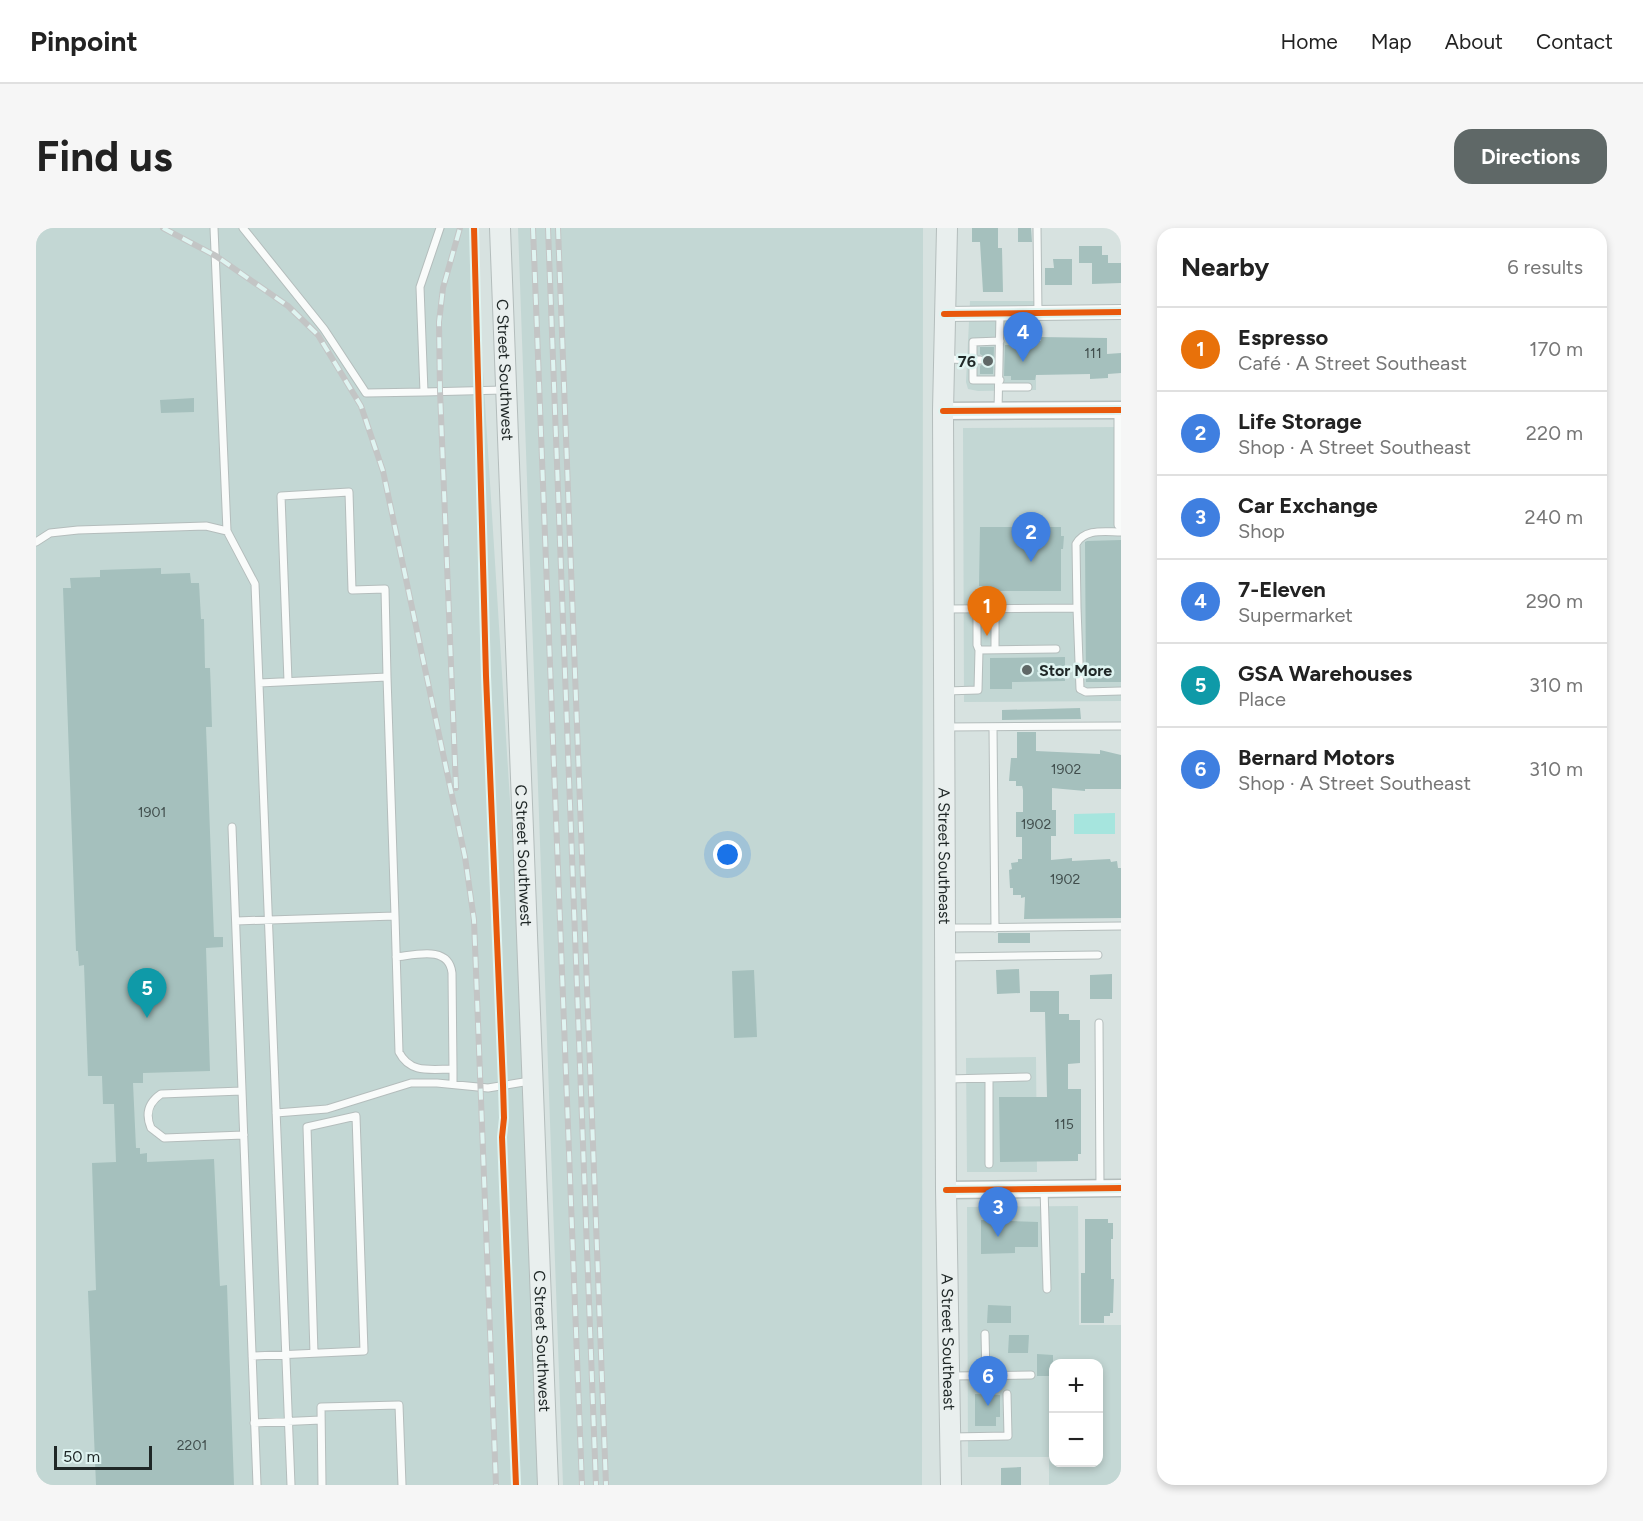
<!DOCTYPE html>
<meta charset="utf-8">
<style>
body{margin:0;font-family:Figtree,sans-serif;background:#f6f6f6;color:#222}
.controls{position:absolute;right:18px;bottom:18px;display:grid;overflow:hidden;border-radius:12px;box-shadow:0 3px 9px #0003}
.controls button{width:54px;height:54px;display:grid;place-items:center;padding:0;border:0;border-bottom:2px solid #e0e0e0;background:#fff;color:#222;font:30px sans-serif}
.scale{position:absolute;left:18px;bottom:15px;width:98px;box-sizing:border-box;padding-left:6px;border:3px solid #1f2726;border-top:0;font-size:16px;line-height:21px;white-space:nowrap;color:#1f2726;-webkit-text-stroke:4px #dff4f1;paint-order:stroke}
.you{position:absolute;left:692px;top:627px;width:21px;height:21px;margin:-15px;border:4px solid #fff;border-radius:50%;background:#1a73e8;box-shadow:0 0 0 9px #1a73e833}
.badge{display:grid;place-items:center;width:39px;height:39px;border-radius:50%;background:#5f6867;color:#fff;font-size:20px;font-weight:700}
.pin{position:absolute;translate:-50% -50px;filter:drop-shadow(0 2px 3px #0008)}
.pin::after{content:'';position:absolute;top:32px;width:21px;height:18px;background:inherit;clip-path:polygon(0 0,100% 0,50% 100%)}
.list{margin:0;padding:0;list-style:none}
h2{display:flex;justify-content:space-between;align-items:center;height:78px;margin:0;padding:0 24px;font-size:26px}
h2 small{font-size:20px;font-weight:400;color:#767676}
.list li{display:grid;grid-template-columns:39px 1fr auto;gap:18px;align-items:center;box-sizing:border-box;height:84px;padding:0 24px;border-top:2px solid #e0e0e0}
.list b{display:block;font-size:22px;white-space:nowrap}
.list p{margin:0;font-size:20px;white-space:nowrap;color:#767676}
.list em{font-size:20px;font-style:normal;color:#767676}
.map{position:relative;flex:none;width:1085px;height:1257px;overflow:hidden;border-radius:18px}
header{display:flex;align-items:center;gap:36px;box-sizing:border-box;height:84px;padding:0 30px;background:#fff;border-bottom:2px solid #e0e0e0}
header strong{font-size:28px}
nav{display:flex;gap:33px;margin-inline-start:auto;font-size:21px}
.intro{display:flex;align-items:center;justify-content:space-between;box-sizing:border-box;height:144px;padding:0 36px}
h1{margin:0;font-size:42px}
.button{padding:15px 27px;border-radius:18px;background:#5f6867;color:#fff;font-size:21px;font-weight:700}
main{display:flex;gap:36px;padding:0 36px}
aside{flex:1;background:#fff;border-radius:18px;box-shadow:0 3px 9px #0003}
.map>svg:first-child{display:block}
.built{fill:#c3d7d4;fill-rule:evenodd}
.green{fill:#a6e5de}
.building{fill:#a5c0bd}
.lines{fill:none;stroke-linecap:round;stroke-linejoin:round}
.service-casing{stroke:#b4bdbc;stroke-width:9}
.minor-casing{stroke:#b4bdbc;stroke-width:16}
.tertiary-casing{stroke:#b4bdbc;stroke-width:19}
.secondary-casing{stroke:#b4bdbc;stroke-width:22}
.service{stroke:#f9fbfa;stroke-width:7}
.minor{stroke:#f9fbfa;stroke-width:14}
.tertiary{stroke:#f9fbfa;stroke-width:16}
.secondary{stroke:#e9efee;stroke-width:20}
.rail-casing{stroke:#c3c5c5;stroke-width:6}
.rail{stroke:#dff4f1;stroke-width:4;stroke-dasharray:11;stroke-linecap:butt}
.cycleway-casing{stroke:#dff4f1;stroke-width:10}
.cycleway{stroke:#e8590c;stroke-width:6}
.poi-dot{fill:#5f6867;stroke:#dff4f1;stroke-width:2}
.labels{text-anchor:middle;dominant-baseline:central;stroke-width:5;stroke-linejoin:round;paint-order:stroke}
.number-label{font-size:14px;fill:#404d4c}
.poi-label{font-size:16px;font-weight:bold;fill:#1f2726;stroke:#dff4f1;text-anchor:end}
.street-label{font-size:16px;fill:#1f2726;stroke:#dff4f1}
</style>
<header>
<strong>Pinpoint</strong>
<nav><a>Home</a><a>Map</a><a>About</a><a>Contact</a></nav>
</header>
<div class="intro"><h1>Find us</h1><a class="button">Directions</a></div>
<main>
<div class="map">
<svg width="1085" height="1257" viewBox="0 0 1085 1257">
<rect width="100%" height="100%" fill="#d7e2e0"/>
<path class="built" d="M 0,0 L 438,0 L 517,1257 L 0,1257 Z
M 482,0 L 887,0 L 886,1257 L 527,1257 Z
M 934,73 L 1000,73 L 1000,162 L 942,163 L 932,161 L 930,154 Z
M 1085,199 L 1085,473 L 928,474 L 927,200 Z
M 1000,829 L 1001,944 L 931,944 L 930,830 Z
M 1042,978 L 1043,1097 L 1085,1097 L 1085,1257 L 1013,1257 L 1013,1229 L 932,1229 L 931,979 ZM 1017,1136 L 1062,1136 L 1062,1234 L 1017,1234 Z"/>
<path class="green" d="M 1079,585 L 1079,606 L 1038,606 L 1038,586 Z"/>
<path class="building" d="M 936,0 L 962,0 L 962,20 L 966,20 L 967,64 L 947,64 L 944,14 L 936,14 Z
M 982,0 L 995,0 L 996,14 L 982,14 Z
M 1043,18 L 1066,18 L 1066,27 L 1072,27 L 1072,35 L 1085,35 L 1085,55 L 1056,56 L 1056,35 L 1043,35 Z
M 1017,31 L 1036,31 L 1036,57 L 1009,57 L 1009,40 L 1018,40 Z
M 1004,109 L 1071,110 L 1071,126 L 1085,125 L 1085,145 L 1072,146 L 1072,150 L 1054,151 L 1054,146 L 1000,147 L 999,152 L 975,152 L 975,148 L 968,148 L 969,117 L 975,117 L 975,113 L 1005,113 Z
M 944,119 L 958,119 L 957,146 L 944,146 L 944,138 L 948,135 L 950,132 L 947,128 L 944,126 Z
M 158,170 L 158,184 L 125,185 L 124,172 Z
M 944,299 L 1025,299 L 1025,308 L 1028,308 L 1027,321 L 1025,321 L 1025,363 L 954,363 L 954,358 L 943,358 Z
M 1085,312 L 1085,454 L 1050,454 L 1049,314 L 1051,313 Z
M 125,340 L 125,346 L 154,345 L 155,355 L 163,355 L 165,391 L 168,391 L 169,440 L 174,440 L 175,465 L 176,499 L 170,499 L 178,709 L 187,709 L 187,719 L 170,720 L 174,843 L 107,845 L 107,855 L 97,855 L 100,920 L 104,920 L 104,926 L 111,925 L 111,934 L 178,931 L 184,1058 L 191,1057 L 198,1257 L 60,1257 L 52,1063 L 60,1062 L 56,935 L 80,934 L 78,876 L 67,876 L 66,848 L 52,848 L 48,737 L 43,738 L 42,723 L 40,723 L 27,360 L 35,360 L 34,350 L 64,349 L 64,342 Z
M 1029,429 L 1029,453 L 976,454 L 976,461 L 954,461 L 954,430 Z
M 1044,480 L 1045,491 L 966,492 L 966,482 Z
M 981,504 L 1000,504 L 1000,523 L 1064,526 L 1064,522 L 1085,527 L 1085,561 L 1049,561 L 1049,563 L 1016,560 L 1016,582 L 1020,582 L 1020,608 L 1015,608 L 1015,632 L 1036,630 L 1036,633 L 1074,631 L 1075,634 L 1081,633 L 1082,640 L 1085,640 L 1085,690 L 988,691 L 989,669 L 985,670 L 985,667 L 977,667 L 977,660 L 974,660 L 973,642 L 976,641 L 975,635 L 982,634 L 982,631 L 986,631 L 986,609 L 980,609 L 980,584 L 987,584 L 987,562 L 986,558 L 980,558 L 980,553 L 973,553 L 975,530 L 981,530 Z
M 962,705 L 994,705 L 994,715 L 962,715 Z
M 983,741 L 984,765 L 961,766 L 960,742 Z
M 718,742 L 721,809 L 698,810 L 696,743 Z
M 1076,746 L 1076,771 L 1054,771 L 1054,747 Z
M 994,763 L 1023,763 L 1023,786 L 1033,786 L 1033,792 L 1044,792 L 1044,835 L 1032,836 L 1032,861 L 1045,861 L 1045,926 L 1042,926 L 1042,933 L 964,934 L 963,869 L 1011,869 L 1009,784 L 994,784 Z
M 1049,991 L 1072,991 L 1072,995 L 1077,995 L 1077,1011 L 1075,1011 L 1075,1051 L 1078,1051 L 1077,1085 L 1074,1085 L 1074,1088 L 1068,1088 L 1068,1095 L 1045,1095 L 1045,1045 L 1049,1045 Z
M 945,992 L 1002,994 L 1002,1019 L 979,1019 L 979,1025 L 945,1026 Z
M 952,1077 L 975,1078 L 975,1095 L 951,1095 Z
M 973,1107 L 993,1107 L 992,1125 L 972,1125 Z
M 1001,1126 L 1017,1127 L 1017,1148 L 1001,1148 Z
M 939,1166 L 964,1167 L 964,1189 L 960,1189 L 960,1198 L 939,1198 Z
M 985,1239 L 985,1257 L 965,1257 L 965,1240 Z"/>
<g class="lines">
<defs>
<path id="service" d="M 178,0 L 191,303 L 219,356 L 255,1257
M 207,0 L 288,101 L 330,165 L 388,164
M 404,0 L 384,59 L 388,164 L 467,162
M 1001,0 L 1002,85
M 910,131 L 944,132
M 964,152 L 937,152 L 937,114 L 964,113
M 963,159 L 992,159
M 1082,182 L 1082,297 L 1085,299
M 962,183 L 964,86
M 0,314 L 14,305 L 42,302 L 170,298 L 191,303
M 1041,380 L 1044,461 L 1050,464 L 1085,463
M 910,381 L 1041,380 L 1040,316 C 1049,300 1069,304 1085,304
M 941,381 L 941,417 L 943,422
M 959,381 L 959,422
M 223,455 C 266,453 308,451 351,449 L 349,361 L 316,362 L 313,264 L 245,268 L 252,453
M 910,463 L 942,462 L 943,422 L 1020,421
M 911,499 L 1085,498
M 957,499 L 959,700
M 196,599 L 221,1257
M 359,688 L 363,824 C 374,846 395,841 417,841 L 417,856
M 200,693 L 359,688 L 351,449
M 911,700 L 1085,698
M 360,729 C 379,727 413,717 416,745 L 417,841
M 911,729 L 1062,727
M 1063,795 L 1064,960
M 953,850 L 953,936
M 912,851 L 991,849
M 206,863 L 125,866 C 112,875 109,886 115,900 L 128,910 L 208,907
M 240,885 L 291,881 L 375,855 L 401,855 L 452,860 L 494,853
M 1008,960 L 1011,1061
M 949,1106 L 950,1148
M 216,1128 L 328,1123 L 320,888 L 271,899 L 278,1125
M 915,1148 L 995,1147
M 218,1195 L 285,1192
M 916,1209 L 972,1208 L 971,1166
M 286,1257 L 285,1179 L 363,1177 L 366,1257"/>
<path id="minor" d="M 908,86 L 1085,84"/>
<path id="tertiary" d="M 907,183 L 1085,182
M 910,962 L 1085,960"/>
<g id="secondary">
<path id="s1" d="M 464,0 L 512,1257"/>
<path id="s2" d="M 911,0 L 907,183 L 910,962 L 915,1257"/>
</g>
</defs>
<use href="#service" class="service-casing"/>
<use href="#minor" class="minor-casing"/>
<use href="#tertiary" class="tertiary-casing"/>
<use href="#secondary" class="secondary-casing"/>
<use href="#service" class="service"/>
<use href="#minor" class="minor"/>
<use href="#tertiary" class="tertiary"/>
<use href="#secondary" class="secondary"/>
<defs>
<path id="rail" d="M 127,0 L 180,28 L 252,78 L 282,107 L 325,178 L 347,243 L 429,629 L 438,692 L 460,1257
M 497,0 L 546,1257
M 512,0 L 560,1257
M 522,0 L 570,1257
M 420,560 L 404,163 L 403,94 L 407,60 L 424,0"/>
</defs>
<use href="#rail" class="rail-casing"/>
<use href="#rail" class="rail"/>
<defs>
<path id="cycleway" d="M 438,0 L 450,448 L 467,857 L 468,890 L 466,909 L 480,1257
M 908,86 L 1085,84
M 907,183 L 1085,182
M 910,962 L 1085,960"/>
</defs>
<use href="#cycleway" class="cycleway-casing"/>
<use href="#cycleway" class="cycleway"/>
</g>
<g class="poi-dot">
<circle cx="952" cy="133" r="6"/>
<circle cx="991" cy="442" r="6"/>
</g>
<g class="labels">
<g class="number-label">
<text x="1057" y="125">111</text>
<text x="1030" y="541">1902</text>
<text x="116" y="584">1901</text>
<text x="1000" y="596">1902</text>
<text x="1029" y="651">1902</text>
<text x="1028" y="896">115</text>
<text x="156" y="1217">2201</text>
</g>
<g class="poi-label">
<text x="940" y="133">76</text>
<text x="1003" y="442" text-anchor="start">Stor More</text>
</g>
<g class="street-label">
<text stroke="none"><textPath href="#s1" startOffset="142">C Street Southwest</textPath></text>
<text stroke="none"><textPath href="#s2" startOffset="628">A Street Southeast</textPath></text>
<text stroke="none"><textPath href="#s1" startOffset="628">C Street Southwest</textPath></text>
<text stroke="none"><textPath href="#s1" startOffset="1114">C Street Southwest</textPath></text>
<text stroke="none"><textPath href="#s2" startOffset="1114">A Street Southeast</textPath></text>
</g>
</g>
</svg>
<div class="controls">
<button>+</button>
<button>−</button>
</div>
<div class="scale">50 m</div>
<div class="you"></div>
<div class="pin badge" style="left:951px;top:408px;background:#e8710a">1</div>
<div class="pin badge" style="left:995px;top:334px;background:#3f7fe0">2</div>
<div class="pin badge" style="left:962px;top:1009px;background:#3f7fe0">3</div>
<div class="pin badge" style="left:987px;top:134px;background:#3f7fe0">4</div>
<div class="pin badge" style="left:111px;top:790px;background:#0f9aa8">5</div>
<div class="pin badge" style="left:952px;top:1178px;background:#3f7fe0">6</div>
</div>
<aside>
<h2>Nearby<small>6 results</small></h2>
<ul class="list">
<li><span class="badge" style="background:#e8710a">1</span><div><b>Espresso</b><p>Café · A Street Southeast</p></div><em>170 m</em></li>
<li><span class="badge" style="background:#3f7fe0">2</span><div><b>Life Storage</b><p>Shop · A Street Southeast</p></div><em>220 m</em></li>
<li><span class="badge" style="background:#3f7fe0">3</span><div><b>Car Exchange</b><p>Shop</p></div><em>240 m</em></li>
<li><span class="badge" style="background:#3f7fe0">4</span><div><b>7-Eleven</b><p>Supermarket</p></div><em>290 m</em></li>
<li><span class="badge" style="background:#0f9aa8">5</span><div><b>GSA Warehouses</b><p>Place</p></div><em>310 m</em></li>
<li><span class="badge" style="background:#3f7fe0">6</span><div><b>Bernard Motors</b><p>Shop · A Street Southeast</p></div><em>310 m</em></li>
</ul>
</aside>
</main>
